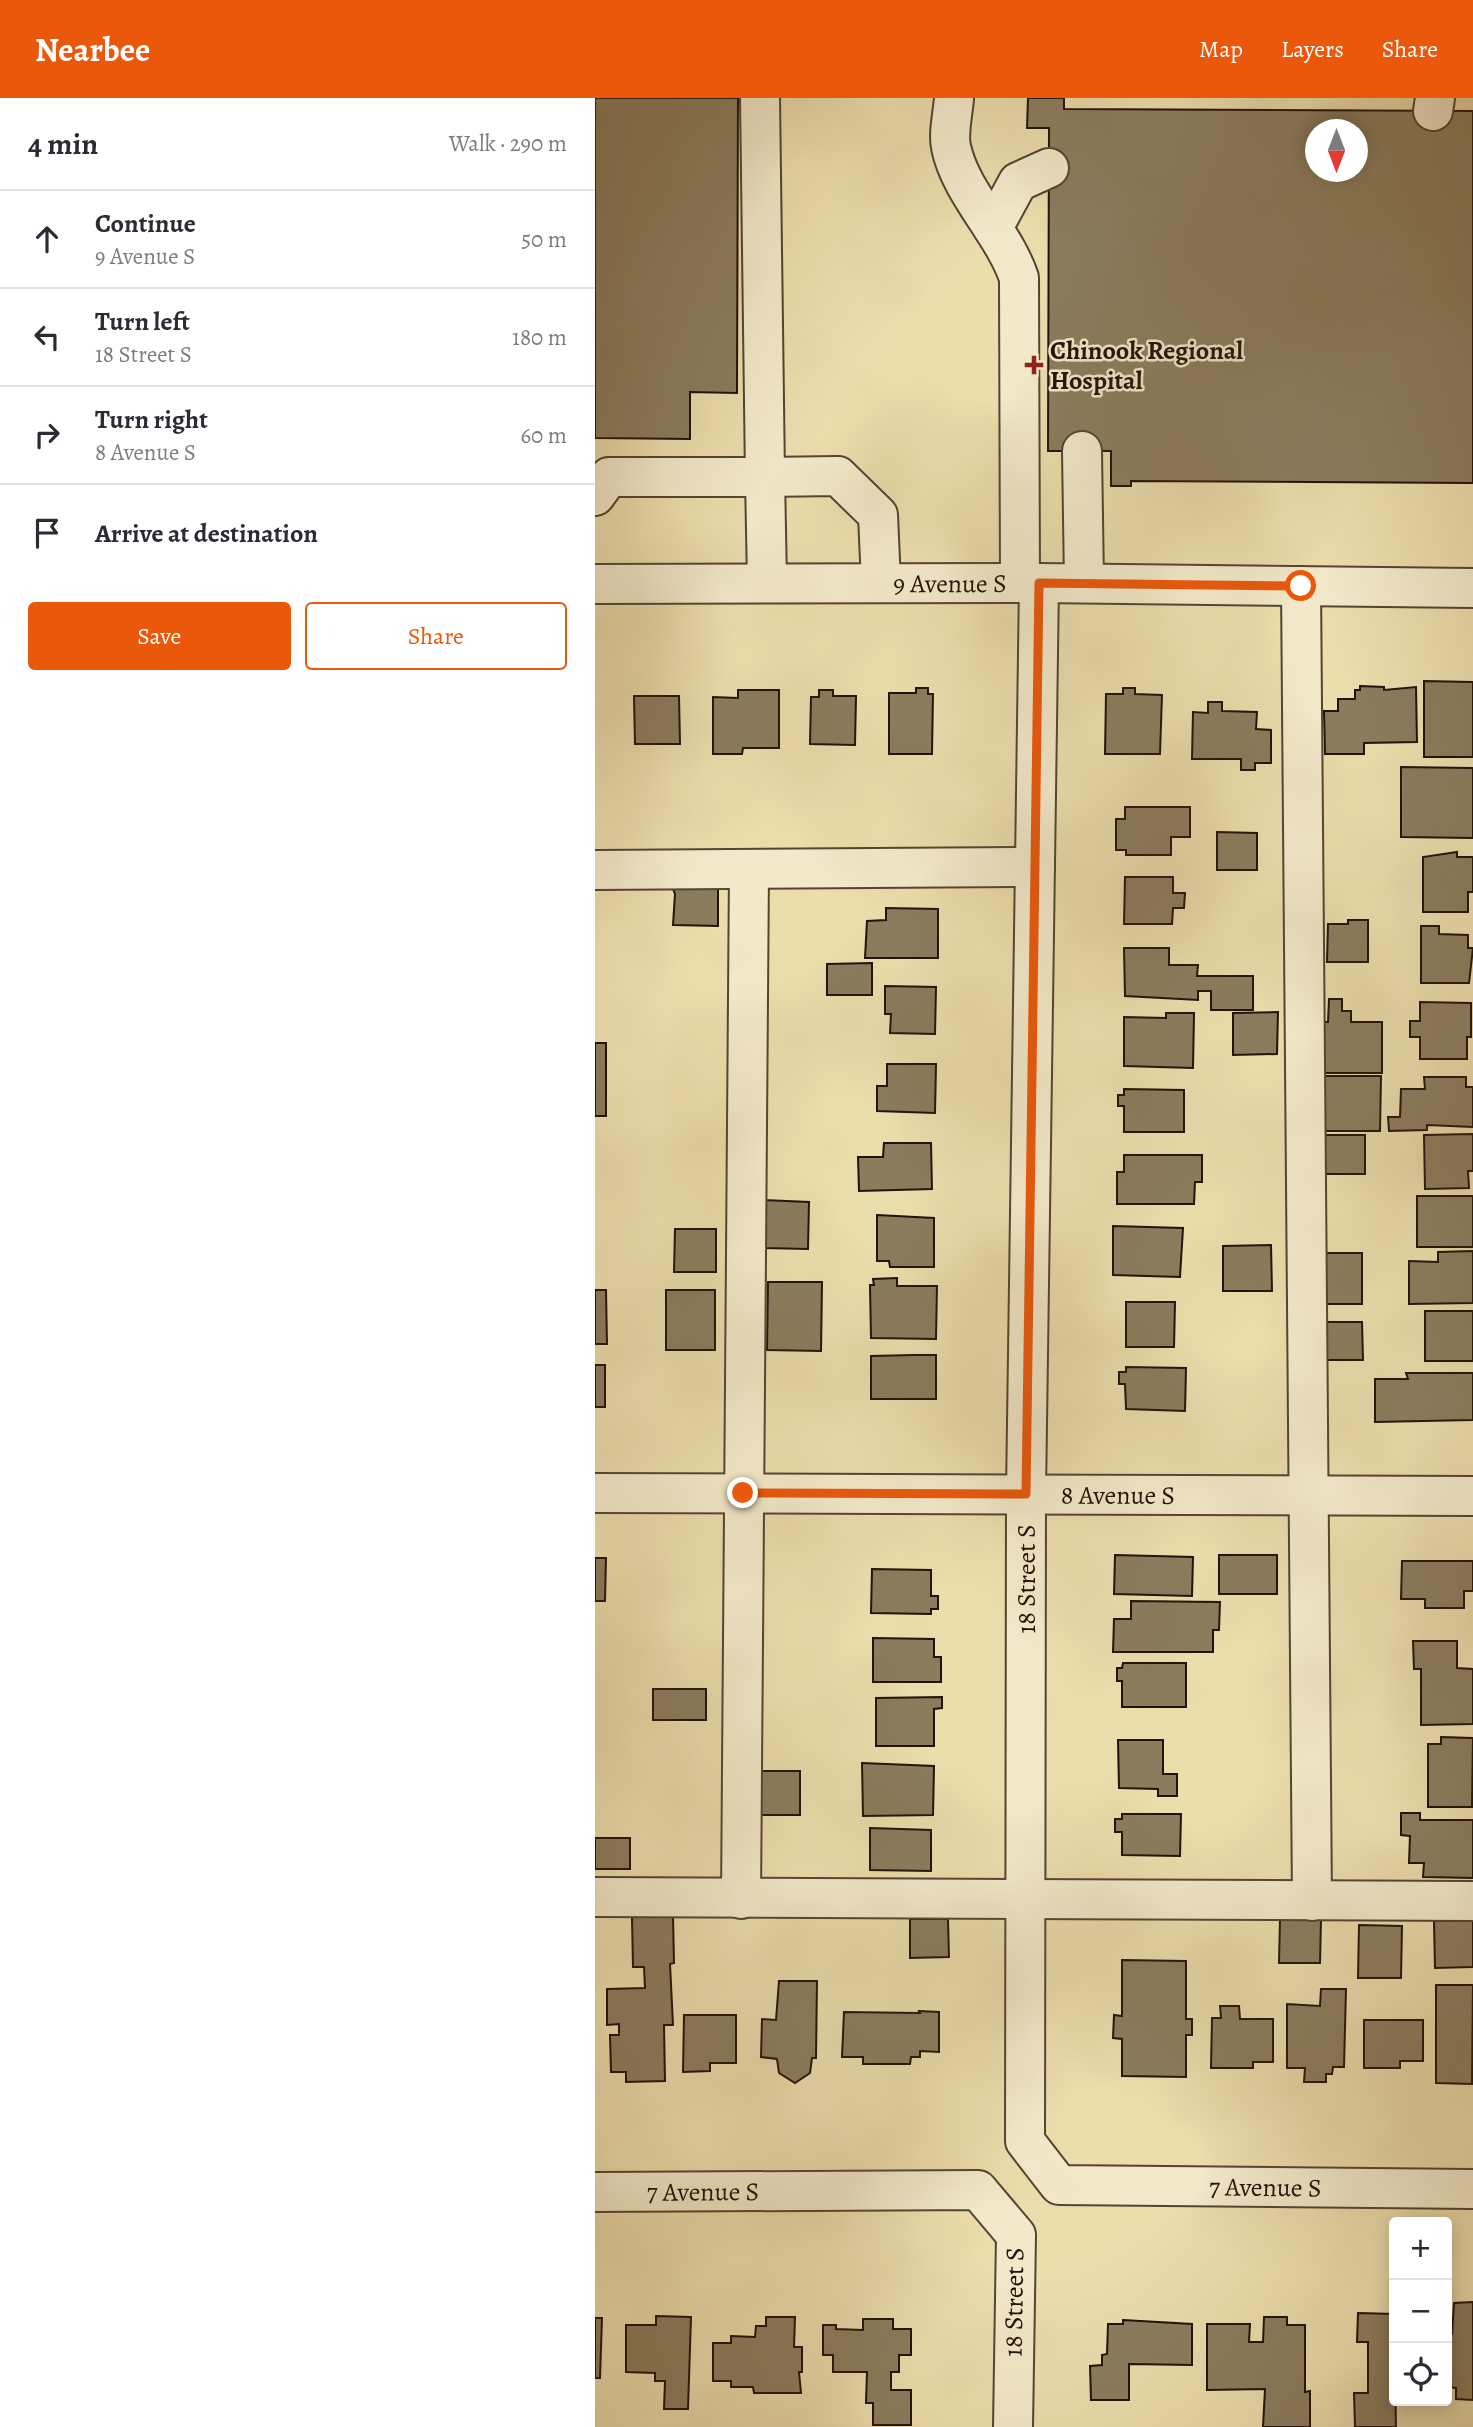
<!DOCTYPE html>
<meta charset="utf-8">
<style>
body{margin:0;font-family:Alegreya,serif;background:#f2f2f3;color:#2b2b33}
.controls{position:absolute;right:21px;bottom:21px;display:grid;overflow:hidden;border-radius:7px;box-shadow:0 4px 18px #0003}
.controls button{width:63px;height:63px;display:grid;place-items:center;padding:0;border:0;border-bottom:2px solid #e1e1e2;background:#fff;color:#2b2b33;font:35px sans-serif}
.compass{position:absolute;left:710px;top:21px;width:63px;height:63px;border-radius:50%;background:#fff;box-shadow:0 4px 18px #0003;rotate:180deg}
.stop{position:absolute;width:21px;height:21px;margin:-16px;border:5px solid #ea580c;border-radius:50%;background:#fff}
.stop.end{background:#ea580c;border-color:#fff;box-shadow:0 2px 7px #0008}
.list{margin:0;padding:0;list-style:none}
h2{display:flex;justify-content:space-between;align-items:center;height:91px;margin:0;padding:0 28px;font-size:30px}
h2 small{font-size:23px;font-weight:400;color:#7c7c81}
.list li{display:grid;grid-template-columns:46px 1fr auto;gap:21px;align-items:center;box-sizing:border-box;height:98px;padding:0 28px;border-top:2px solid #e1e1e2}
.list b{display:block;font-size:26px;white-space:nowrap}
.list p{margin:0;font-size:23px;white-space:nowrap;color:#7c7c81}
.list em{font-size:23px;font-style:normal;color:#7c7c81}
.actions{display:flex;gap:14px;padding:21px 28px}
.actions a{flex:1;padding:16px 0;border:2px solid #ea580c;border-radius:7px;text-align:center;font-size:24px;color:#ea580c}
.actions .main{background:#ea580c;color:#fff}
.icon{flex:none;width:38px;height:38px;fill:none;stroke:currentColor;stroke-width:2;stroke-linecap:round;stroke-linejoin:round}
.map{position:relative;flex:none;width:878px;height:2329px;overflow:hidden}
header{display:flex;align-items:center;gap:42px;box-sizing:border-box;height:98px;padding:0 35px;background:#ea580c;color:#fff}
header strong{font-size:33px}
nav{display:flex;gap:38px;margin-inline-start:auto;font-size:24px}
main{display:flex}
aside{flex:1;background:#fff}
.map>svg:first-child{display:block}
.building{fill:#8b7c5e;stroke:#221208;stroke-width:2;fill-rule:evenodd}
.lines{fill:none;stroke-linecap:round;stroke-linejoin:round}
.minor-casing{stroke:#544531;stroke-width:42}
.minor{stroke:#f3e9ca;stroke-width:38}
.route{stroke:#ea580c;stroke-width:9}
.poi-dot{fill:#8f2418;stroke:#f3e9ca;stroke-width:2.5}
.labels{text-anchor:middle;dominant-baseline:central;stroke-width:5;stroke-linejoin:round;paint-order:stroke}
.poi-label{font-size:26px;font-weight:bold;fill:#221208;stroke:#f3e9ca;text-anchor:start}
.street-label{font-size:26px;fill:#221208;stroke:#f3e9ca}
</style>
<header>
<strong>Nearbee</strong>
<nav><a>Map</a><a>Layers</a><a>Share</a></nav>
</header>
<main>
<aside>
<h2>4 min<small>Walk · 290 m</small></h2>
<ul class="list">
<li><svg class="icon" aria-label="ahead" viewBox="0 0 24 24"><path d="M12 20V5M6 11l6-6 6 6"/></svg><div><b>Continue</b><p>9 Avenue S</p></div><em>50 m</em></li>
<li><svg class="icon" aria-label="left" viewBox="0 0 24 24"><path d="M17 20v-9H6M10 6l-5 5 5 5"/></svg><div><b>Turn left</b><p>18 Street S</p></div><em>180 m</em></li>
<li><svg class="icon" aria-label="right" viewBox="0 0 24 24"><path d="M7 20v-9h11M14 6l5 5-5 5"/></svg><div><b>Turn right</b><p>8 Avenue S</p></div><em>60 m</em></li>
<li><svg class="icon" aria-label="arrive" viewBox="0 0 24 24"><path d="M6 21V4h12l-3 4 3 4H6"/></svg><div><b>Arrive at destination</b></div></li>
</ul>
<div class="actions"><a class="main">Save</a><a>Share</a></div>
</aside>
<div class="map">
<svg width="878" height="2329" viewBox="0 0 878 2329">
<rect width="100%" height="100%" fill="#ecddad"/>
<filter id="stains"><feTurbulence type="fractalNoise" baseFrequency=".00286" numOctaves="4"/><feColorMatrix values="0 0 0 0 .2 0 0 0 0 .09 0 0 0 0 .02 0 0 0 .5 -.17"/></filter>
<radialGradient id="worn" r=".72"><stop offset=".6" stop-color="#630" stop-opacity="0"/><stop offset="1" stop-color="#630" stop-opacity=".3"/></radialGradient>
<path class="building" d="M 0,0 L 143,0 L 142,295 L 95,294 L 95,341 L 0,340 Z
M 433,0 L 469,0 L 469,11 L 878,13 L 878,385 L 536,383 L 536,388 L 516,388 L 516,353 L 453,353 L 454,30 L 432,30 ZM 720,32 L 762,32 L 762,74 L 720,74 Z
M 829,583 L 878,584 L 878,659 L 829,659 Z
M 765,588 L 789,589 L 789,592 L 821,589 L 822,644 L 769,645 L 769,656 L 730,656 L 729,613 L 743,613 L 743,601 L 760,601 L 760,592 L 765,592 Z
M 321,590 L 333,590 L 333,596 L 338,596 L 337,656 L 294,656 L 294,595 L 321,595 Z
M 528,590 L 540,590 L 540,596 L 567,597 L 565,656 L 510,656 L 511,596 L 528,596 Z
M 143,592 L 184,592 L 184,650 L 148,650 L 147,656 L 118,656 L 118,599 L 143,600 Z
M 224,592 L 238,592 L 238,598 L 261,598 L 260,647 L 215,646 L 216,599 L 224,599 Z
M 39,598 L 84,598 L 85,646 L 40,646 Z
M 613,604 L 627,604 L 627,613 L 662,614 L 661,631 L 676,632 L 676,665 L 660,665 L 660,672 L 646,672 L 646,661 L 597,661 L 598,614 L 613,615 Z
M 806,669 L 878,670 L 878,740 L 806,739 Z
M 530,709 L 595,709 L 595,739 L 576,739 L 576,757 L 531,757 L 531,752 L 521,752 L 521,721 L 530,721 Z
M 622,734 L 662,735 L 662,772 L 622,772 Z
M 862,754 L 862,759 L 878,759 L 878,794 L 873,794 L 873,814 L 828,814 L 828,759 Z
M 530,779 L 578,779 L 578,795 L 590,795 L 589,810 L 578,810 L 577,826 L 529,826 Z
M 78,791 L 123,791 L 123,828 L 78,827 L 80,796 Z
M 291,810 L 343,811 L 343,860 L 270,860 L 272,823 L 291,822 Z
M 753,822 L 773,822 L 773,864 L 732,864 L 733,826 L 753,826 Z
M 826,828 L 844,828 L 844,836 L 873,837 L 873,850 L 878,850 L 874,885 L 826,885 Z
M 529,850 L 574,850 L 574,867 L 603,867 L 602,878 L 658,878 L 658,912 L 616,912 L 616,893 L 603,893 L 603,902 L 530,898 Z
M 277,865 L 277,897 L 232,897 L 232,866 Z
M 290,888 L 341,889 L 340,936 L 295,935 L 296,916 L 290,916 Z
M 734,901 L 747,901 L 747,913 L 756,913 L 756,924 L 787,924 L 787,975 L 728,975 L 729,924 L 733,924 Z
M 825,904 L 876,905 L 876,939 L 872,939 L 872,961 L 825,961 L 825,939 L 815,939 L 815,923 L 825,923 Z
M 683,914 L 682,956 L 638,957 L 638,915 Z
M 571,915 L 599,915 L 598,970 L 529,968 L 529,919 L 571,920 Z
M 0,945 L 11,945 L 11,1018 L 0,1018 Z
M 292,966 L 341,966 L 340,1015 L 282,1013 L 282,988 L 292,988 Z
M 726,978 L 786,978 L 785,1033 L 726,1033 Z
M 829,979 L 871,979 L 871,989 L 878,989 L 878,1029 L 832,1027 L 832,1032 L 794,1033 L 793,1019 L 805,1019 L 806,991 L 830,991 Z
M 529,991 L 589,992 L 589,1034 L 529,1034 L 529,1008 L 523,1008 L 523,997 L 529,997 Z
M 878,1036 L 878,1073 L 873,1073 L 874,1090 L 830,1091 L 829,1037 Z
M 728,1037 L 770,1037 L 770,1076 L 727,1076 Z
M 289,1045 L 336,1045 L 337,1091 L 264,1093 L 263,1059 L 288,1059 Z
M 529,1057 L 607,1057 L 607,1084 L 600,1084 L 599,1106 L 522,1106 L 522,1074 L 529,1074 Z
M 822,1098 L 878,1098 L 878,1149 L 822,1149 Z
M 168,1102 L 214,1104 L 213,1151 L 167,1150 Z
M 282,1117 L 339,1120 L 339,1169 L 295,1169 L 294,1163 L 282,1163 Z
M 518,1128 L 588,1130 L 585,1179 L 518,1177 Z
M 80,1131 L 121,1131 L 121,1174 L 79,1174 Z
M 676,1147 L 677,1193 L 628,1193 L 628,1148 Z
M 878,1153 L 878,1205 L 814,1206 L 814,1163 L 843,1164 L 843,1154 Z
M 725,1155 L 767,1155 L 767,1206 L 724,1206 Z
M 302,1180 L 302,1188 L 342,1188 L 341,1241 L 276,1240 L 275,1187 L 279,1187 L 278,1181 Z
M 173,1184 L 227,1184 L 226,1253 L 172,1252 Z
M 0,1192 L 11,1192 L 12,1246 L 0,1246 Z
M 71,1192 L 120,1192 L 120,1252 L 71,1252 Z
M 531,1204 L 580,1204 L 579,1249 L 531,1249 Z
M 830,1213 L 878,1213 L 878,1263 L 830,1263 Z
M 726,1224 L 767,1224 L 768,1262 L 726,1262 Z
M 320,1257 L 341,1257 L 341,1301 L 276,1301 L 276,1258 Z
M 0,1267 L 10,1267 L 10,1309 L 0,1309 Z
M 531,1269 L 591,1270 L 590,1313 L 531,1311 L 530,1286 L 524,1286 L 524,1274 L 531,1274 Z
M 811,1275 L 878,1275 L 878,1322 L 780,1324 L 780,1281 L 813,1281 Z
M 520,1457 L 598,1459 L 597,1498 L 519,1496 Z
M 624,1457 L 682,1457 L 682,1496 L 624,1496 Z
M 0,1460 L 11,1460 L 10,1503 L 0,1503 Z
M 807,1463 L 878,1463 L 878,1493 L 869,1493 L 869,1510 L 830,1510 L 830,1501 L 806,1501 Z
M 277,1471 L 336,1472 L 336,1498 L 343,1498 L 343,1511 L 336,1511 L 336,1516 L 276,1515 Z
M 536,1503 L 625,1504 L 624,1532 L 618,1532 L 618,1554 L 518,1554 L 519,1521 L 536,1521 Z
M 278,1540 L 339,1541 L 339,1559 L 346,1559 L 346,1584 L 278,1584 Z
M 818,1543 L 862,1543 L 862,1570 L 878,1571 L 878,1626 L 826,1627 L 826,1571 L 819,1571 Z
M 528,1565 L 591,1565 L 591,1609 L 527,1609 L 527,1583 L 522,1583 L 522,1570 L 527,1570 Z
M 58,1591 L 111,1591 L 111,1622 L 58,1622 Z
M 347,1599 L 347,1610 L 339,1611 L 339,1648 L 281,1648 L 281,1600 Z
M 846,1639 L 878,1640 L 877,1709 L 833,1709 L 833,1646 L 846,1646 Z
M 523,1642 L 568,1642 L 568,1676 L 582,1676 L 582,1698 L 563,1698 L 563,1691 L 524,1690 Z
M 267,1665 L 339,1668 L 338,1717 L 268,1718 Z
M 165,1673 L 205,1673 L 205,1717 L 165,1717 Z
M 806,1715 L 825,1715 L 825,1722 L 878,1722 L 878,1780 L 828,1779 L 829,1765 L 814,1765 L 815,1738 L 806,1737 Z
M 527,1716 L 586,1716 L 585,1758 L 527,1757 L 527,1734 L 520,1734 L 520,1721 L 527,1721 Z
M 275,1730 L 336,1732 L 336,1773 L 275,1772 Z
M 0,1740 L 35,1740 L 35,1771 L 0,1771 Z
M 78,1818 L 79,1865 L 75,1866 L 78,1927 L 69,1927 L 70,1983 L 31,1984 L 31,1974 L 16,1974 L 15,1937 L 24,1937 L 24,1926 L 12,1927 L 12,1891 L 50,1890 L 49,1869 L 38,1869 L 37,1819 Z
M 315,1821 L 353,1821 L 354,1859 L 315,1860 Z
M 685,1821 L 726,1822 L 725,1865 L 684,1865 Z
M 839,1823 L 878,1823 L 878,1869 L 840,1870 Z
M 764,1827 L 807,1828 L 806,1880 L 763,1880 Z
M 527,1862 L 591,1863 L 591,1921 L 597,1921 L 597,1937 L 591,1937 L 591,1979 L 527,1978 L 527,1941 L 518,1940 L 519,1917 L 527,1918 Z
M 184,1883 L 222,1883 L 221,1960 L 217,1960 L 215,1975 L 200,1985 L 184,1975 L 182,1961 L 166,1959 L 167,1921 L 181,1922 Z
M 841,1887 L 878,1887 L 877,1986 L 841,1985 Z
M 726,1891 L 751,1891 L 749,1969 L 738,1969 L 737,1976 L 731,1976 L 731,1984 L 709,1984 L 710,1970 L 692,1970 L 692,1906 L 725,1908 Z
M 625,1908 L 644,1908 L 645,1921 L 678,1921 L 678,1964 L 658,1964 L 658,1970 L 616,1970 L 617,1920 L 626,1920 Z
M 324,1913 L 344,1914 L 344,1954 L 325,1953 L 325,1959 L 316,1959 L 315,1966 L 268,1966 L 268,1959 L 247,1959 L 249,1914 L 325,1915 Z
M 89,1917 L 141,1917 L 141,1965 L 115,1965 L 115,1973 L 88,1974 Z
M 769,1922 L 828,1922 L 828,1963 L 805,1963 L 805,1970 L 769,1970 Z
M 878,2204 L 878,2302 L 861,2301 L 861,2290 L 853,2289 L 854,2236 L 857,2236 L 859,2205 Z
M 763,2215 L 799,2216 L 801,2329 L 760,2329 L 759,2295 L 773,2295 L 773,2244 L 762,2244 Z
M 61,2218 L 96,2219 L 93,2311 L 69,2311 L 70,2283 L 60,2283 L 60,2275 L 31,2274 L 31,2227 L 61,2227 Z
M 171,2219 L 200,2219 L 199,2249 L 207,2249 L 207,2274 L 204,2274 L 206,2295 L 159,2295 L 158,2289 L 136,2289 L 136,2283 L 118,2283 L 118,2245 L 136,2245 L 136,2238 L 160,2239 L 161,2228 L 171,2228 Z
M 669,2219 L 692,2219 L 692,2227 L 710,2227 L 710,2294 L 715,2293 L 715,2329 L 668,2329 L 670,2291 L 612,2292 L 612,2226 L 655,2226 L 654,2244 L 668,2244 Z
M 0,2220 L 7,2220 L 5,2280 L 0,2280 Z
M 268,2221 L 298,2221 L 298,2231 L 316,2231 L 316,2257 L 304,2257 L 304,2274 L 296,2274 L 296,2292 L 316,2292 L 316,2327 L 278,2327 L 278,2305 L 271,2305 L 272,2274 L 238,2274 L 238,2257 L 228,2257 L 228,2227 L 241,2227 L 241,2231 L 268,2232 Z
M 528,2222 L 597,2226 L 597,2267 L 534,2266 L 534,2302 L 496,2302 L 495,2268 L 507,2267 L 507,2257 L 512,2256 L 513,2226 L 528,2226 Z"/>
<g class="lines">
<defs>
<g id="minor">
<path d="M 165,0 L 170,379 L 243,378 L 283,417 L 286,485"/>
<path d="M 359,0 C 358,15 353,35 356,49 C 365,94 409,135 424,180 L 425,485"/>
<path d="M 838,13 L 840,0"/>
<path d="M 398,130 L 423,84 L 454,70"/>
<path d="M 487,353 L 489,485"/>
<path d="M 0,398 L 14,379 L 170,379 L 172,485"/>
<path id="s1" d="M 444,485 L 431,1396 L 430,2043 L 464,2087 L 878,2091"/>
<path id="s2" d="M 0,486 L 444,485 L 878,490"/>
<path d="M 706,488 L 717,1803"/>
<path d="M 0,772 L 440,769"/>
<path id="s3" d="M 0,1395 L 878,1398"/>
<path d="M 0,1799 L 878,1803"/>
<path d="M 146,1801 L 154,771"/>
<path id="s4" d="M 0,2094 L 383,2092 L 421,2137 L 418,2329"/>
</g>
</defs>
<use href="#minor" class="minor-casing"/>
<use href="#minor" class="minor"/>
</g>
<g class="lines">
<path class="route" d="M 148,1395 L 431,1396 L 444,485 L 706,488"/>
</g>
<path class="poi-dot" d="M435.5 256.5h7v7h7v7h-7v7h-7v-7h-7v-7h7z"/>
<g class="labels">
<g class="poi-label">
<text x="455" y="252">Chinook Regional<tspan x="455" dy="30">Hospital</tspan></text>
</g>
<g class="street-label">
<text stroke="none"><textPath href="#s2" startOffset="355">9 Avenue S</textPath></text>
<text stroke="none"><textPath href="#s3" startOffset="523">8 Avenue S</textPath></text>
<text transform="translate(431 1481) rotate(-90)">18 Street S</text>
<text stroke="none"><textPath href="#s1" startOffset="1820">7 Avenue S</textPath></text>
<text stroke="none"><textPath href="#s4" startOffset="108">7 Avenue S</textPath></text>
<text transform="translate(419 2204) rotate(-89)">18 Street S</text>
</g>
</g>
<rect width="100%" height="100%" filter="url(#stains)"/>
<rect width="100%" height="100%" fill="url(#worn)"/>
</svg>
<div class="controls">
<button>+</button>
<button>−</button>
<button><svg class="icon" aria-label="locate" viewBox="0 0 24 24"><circle cx="12" cy="12" r="6"/><path d="M12 2v4M12 18v4M2 12h4M18 12h4"/></svg></button>
</div>
<svg class="compass" viewBox="-18 -18 36 36"><path d="M0-13l5 13h-10z" fill="#e53935"/><path d="M0 13l5-13h-10z" fill="#7c7c81"/></svg>
<div class="stop" style="left:706px;top:488px"></div>
<div class="stop end" style="left:148px;top:1395px"></div>
</div>
</main>
